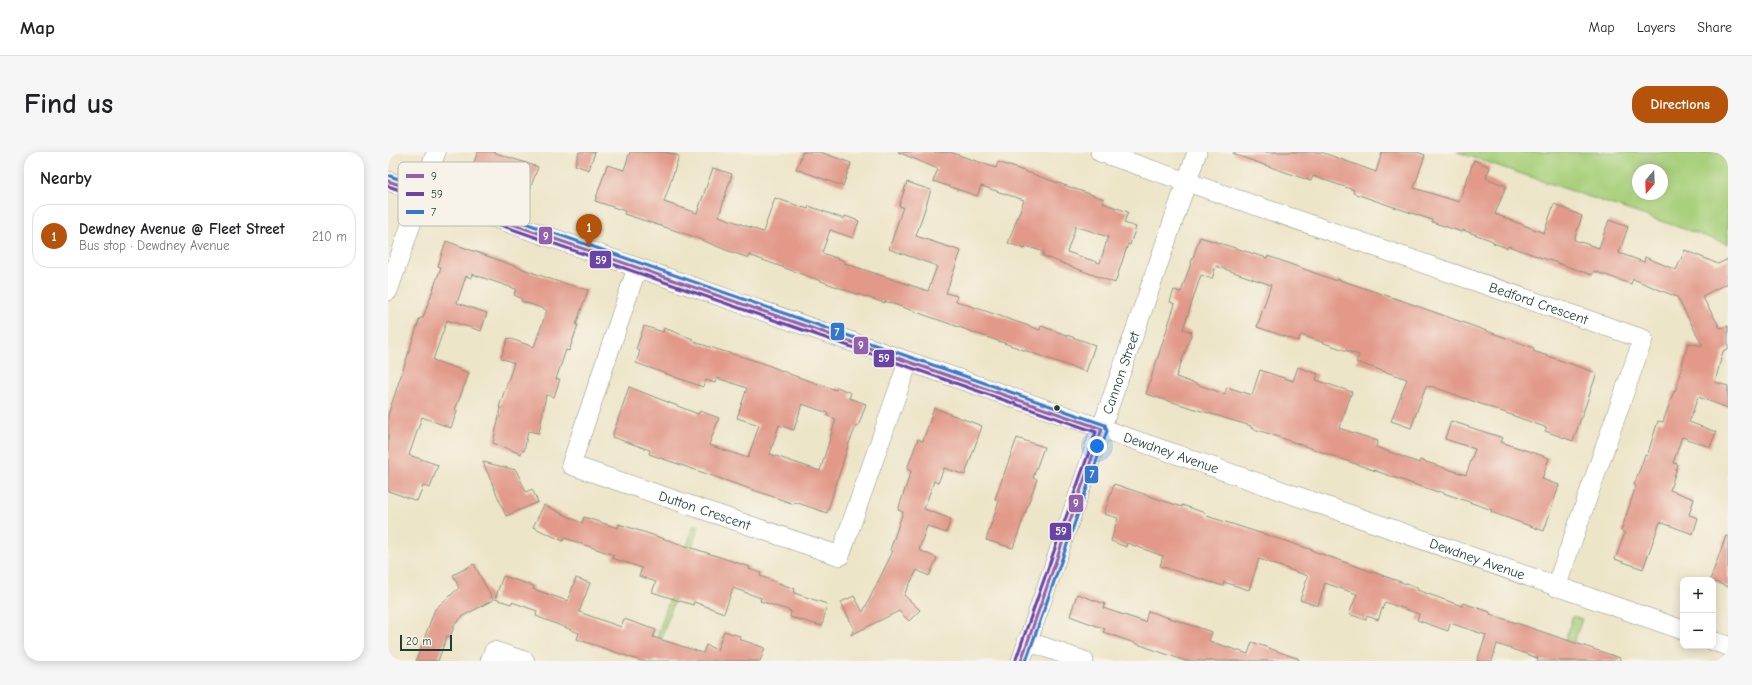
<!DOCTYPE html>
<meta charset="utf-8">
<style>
body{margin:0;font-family:"Comic Neue",sans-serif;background:#f6f6f6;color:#202124}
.controls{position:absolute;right:12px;bottom:12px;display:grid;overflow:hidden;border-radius:8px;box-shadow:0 2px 10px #0003}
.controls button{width:36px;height:36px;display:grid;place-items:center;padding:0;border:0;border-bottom:1px solid #e0e0e0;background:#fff;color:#202124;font:20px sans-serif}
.compass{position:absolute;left:1244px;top:12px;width:36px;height:36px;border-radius:50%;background:#fff;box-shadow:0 2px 10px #0003;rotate:199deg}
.scale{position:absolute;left:12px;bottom:10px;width:52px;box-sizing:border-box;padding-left:4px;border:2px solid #1f3d34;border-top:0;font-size:11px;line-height:14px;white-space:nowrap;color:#1f3d34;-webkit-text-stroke:3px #f7f3e8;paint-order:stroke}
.you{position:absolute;left:709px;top:294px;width:14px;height:14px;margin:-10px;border:3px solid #fff;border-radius:50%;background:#1a73e8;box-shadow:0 0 0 6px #1a73e833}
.badge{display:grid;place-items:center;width:26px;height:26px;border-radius:50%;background:#b45309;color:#fff;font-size:13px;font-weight:700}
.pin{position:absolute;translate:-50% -33px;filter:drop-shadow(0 1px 2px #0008)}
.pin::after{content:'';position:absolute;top:21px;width:14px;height:12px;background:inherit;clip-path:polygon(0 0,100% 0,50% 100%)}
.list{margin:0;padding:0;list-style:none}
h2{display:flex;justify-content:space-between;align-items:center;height:52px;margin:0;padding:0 16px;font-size:17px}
h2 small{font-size:13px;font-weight:400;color:#757577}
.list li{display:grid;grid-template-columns:26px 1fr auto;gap:12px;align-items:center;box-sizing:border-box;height:64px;margin:0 8px 8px;padding:0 8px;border:1px solid #e0e0e0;border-radius:16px}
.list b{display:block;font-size:15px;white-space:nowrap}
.list p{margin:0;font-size:13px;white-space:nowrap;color:#757577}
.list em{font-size:13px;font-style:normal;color:#757577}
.map{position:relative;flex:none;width:1340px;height:509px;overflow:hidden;border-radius:16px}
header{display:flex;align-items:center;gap:24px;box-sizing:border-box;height:56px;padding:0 20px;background:#fff;border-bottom:1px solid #e0e0e0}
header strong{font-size:19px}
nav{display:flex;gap:22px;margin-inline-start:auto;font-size:14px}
.intro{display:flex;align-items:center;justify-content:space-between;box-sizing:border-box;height:96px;padding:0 24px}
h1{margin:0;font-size:28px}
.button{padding:10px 18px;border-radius:16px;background:#b45309;color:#fff;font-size:14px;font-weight:700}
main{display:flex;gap:24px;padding:0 24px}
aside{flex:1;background:#fff;border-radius:16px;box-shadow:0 2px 10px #0003}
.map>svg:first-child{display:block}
.green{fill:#a9d07b;stroke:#648658;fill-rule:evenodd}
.building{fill:#e29989;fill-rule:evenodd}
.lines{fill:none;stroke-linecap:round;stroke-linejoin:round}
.minor-casing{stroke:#86917e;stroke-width:20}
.minor{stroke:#fff;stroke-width:19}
.bus-1-casing{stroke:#f7f3e8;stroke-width:6}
.bus-2-casing{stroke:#f7f3e8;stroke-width:6}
.bus-3-casing{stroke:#f7f3e8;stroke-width:6}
.bus-1{stroke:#9161ad;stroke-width:3}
.bus-2{stroke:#6843a8;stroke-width:3}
.bus-3{stroke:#3478cb;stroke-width:3}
.bus-dot{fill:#1f3d34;stroke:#f7f3e8;stroke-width:1.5}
.labels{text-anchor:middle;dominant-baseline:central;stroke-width:4;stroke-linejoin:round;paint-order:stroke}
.street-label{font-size:14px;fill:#1f3d34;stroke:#f7f3e8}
.key{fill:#f7f3e8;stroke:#b6bcb2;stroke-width:1}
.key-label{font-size:11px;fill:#1f3d34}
.line-badge{stroke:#f7f3e8;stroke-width:1.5}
.badge-label{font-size:11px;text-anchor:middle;font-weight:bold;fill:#fff}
</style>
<header>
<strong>Map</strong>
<nav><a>Map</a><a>Layers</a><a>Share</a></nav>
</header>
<div class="intro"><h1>Find us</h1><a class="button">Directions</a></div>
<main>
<aside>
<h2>Nearby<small></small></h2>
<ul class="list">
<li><span class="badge">1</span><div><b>Dewdney Avenue @ Fleet Street</b><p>Bus stop · Dewdney Avenue</p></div><em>210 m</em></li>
</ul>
</aside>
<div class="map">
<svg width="1340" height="509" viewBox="0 0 1340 509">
<rect width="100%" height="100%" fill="#f7f3e8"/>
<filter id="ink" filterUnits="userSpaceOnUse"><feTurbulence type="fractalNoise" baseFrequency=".025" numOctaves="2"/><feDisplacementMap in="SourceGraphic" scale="8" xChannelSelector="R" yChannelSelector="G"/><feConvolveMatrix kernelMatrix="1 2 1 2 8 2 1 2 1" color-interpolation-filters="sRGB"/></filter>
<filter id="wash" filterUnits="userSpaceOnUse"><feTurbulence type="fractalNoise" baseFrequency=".012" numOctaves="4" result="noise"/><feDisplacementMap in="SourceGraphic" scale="16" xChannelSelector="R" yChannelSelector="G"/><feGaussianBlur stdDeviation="0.9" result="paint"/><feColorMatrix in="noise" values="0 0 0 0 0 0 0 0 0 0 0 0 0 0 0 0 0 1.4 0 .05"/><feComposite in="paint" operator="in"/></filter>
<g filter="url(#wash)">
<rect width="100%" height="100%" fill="#ede5c8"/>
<path class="green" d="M 1069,0 L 1340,0 L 1340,92 ZM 1250,18 L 1274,18 L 1274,42 L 1250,42 Z
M 306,373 L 311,374 L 266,509 L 261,509 Z
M 1185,464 L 1194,467 L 1180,509 L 1170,509 Z"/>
<g id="blocks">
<path class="building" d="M 90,0 L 105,0 L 150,15 L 142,37 L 83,18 Z
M 191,0 L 207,0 L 201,18 L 187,13 Z
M 242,0 L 277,0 L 291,4 L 276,50 L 309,61 L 325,16 L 344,22 L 331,64 L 375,80 L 387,46 L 420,57 L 421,54 L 456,67 L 457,64 L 471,69 L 465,86 L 442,78 L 434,101 L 457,109 L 456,111 L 540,139 L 549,114 L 501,97 L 515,55 L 511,54 L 519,30 L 543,38 L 528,84 L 573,99 L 558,141 L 569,144 L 568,149 L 612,164 L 652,178 L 653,174 L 707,193 L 698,220 L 497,149 L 497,151 L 466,141 L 361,103 L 361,106 L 338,98 L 304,84 L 236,62 L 237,59 L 207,49 L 219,13 L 236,18 Z
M 415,0 L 432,0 L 463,11 L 455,34 L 408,17 Z
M 510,0 L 562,0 L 608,16 L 610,10 L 716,47 L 715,51 L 740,60 L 736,71 L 748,75 L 742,93 L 740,92 L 727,131 L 655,104 L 656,100 L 638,94 L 637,97 L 620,91 L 636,48 L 593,34 L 589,44 L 545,29 L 550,17 ZM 688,74 L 720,85 L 712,111 L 679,100 Z
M 846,0 L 933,0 L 988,20 L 994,0 L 1029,0 L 1037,3 L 1026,36 L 1071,50 L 1086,8 L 1102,15 L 1098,26 L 1118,34 L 1107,62 L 1156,81 L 1166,52 L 1194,64 L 1186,88 L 1211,96 L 1221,68 L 1240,75 L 1231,101 L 1256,110 L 1257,105 L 1288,118 L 1297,98 L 1330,112 L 1340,107 L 1340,131 L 1314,144 L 1332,176 L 1340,174 L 1340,197 L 1335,199 L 1327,230 L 1340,234 L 1340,256 L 1310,245 L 1301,270 L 1328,280 L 1322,295 L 1294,285 L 1285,311 L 1290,312 L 1282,338 L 1306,347 L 1301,363 L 1310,366 L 1305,382 L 1272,370 L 1255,417 L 1227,407 L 1237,381 L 1233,379 L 1248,334 L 1246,333 L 1257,303 L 1259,304 L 1270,269 L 1275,270 L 1286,239 L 1287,240 L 1300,191 L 1315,194 L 1289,145 L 1245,127 L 1243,132 L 1206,119 L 1204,123 L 1120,94 L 1119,96 L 1105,91 L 1105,89 L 1075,78 L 1074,80 L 1044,70 L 1044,68 L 965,41 L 966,38 L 925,24 L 923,29 L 845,2 Z
M 812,85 L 879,106 L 880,104 L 949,129 L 949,127 L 1018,150 L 1146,196 L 1145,199 L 1209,221 L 1185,289 L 1157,279 L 1159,276 L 1154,274 L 1043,234 L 1042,235 L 1038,234 L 1023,276 L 1003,269 L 1019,227 L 968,210 L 971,203 L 913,183 L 910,189 L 869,175 L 883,133 L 828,114 L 824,127 L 813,123 L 795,177 L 804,180 L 788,225 L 837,242 L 839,235 L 864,243 L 872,218 L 905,229 L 910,215 L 930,222 L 928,228 L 964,240 L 951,276 L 990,289 L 988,295 L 1031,311 L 1032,308 L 1078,323 L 1087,297 L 1057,287 L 1063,269 L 1115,286 L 1113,290 L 1161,306 L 1154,327 L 1171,333 L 1156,379 L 1103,360 L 1104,358 L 1050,339 L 1050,340 L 1028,333 L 885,283 L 863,276 L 863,274 L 758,242 L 787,152 L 782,150 L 786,138 L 793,140 Z
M 58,89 L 168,129 L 200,138 L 188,173 L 190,173 L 181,199 L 178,198 L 168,227 L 172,227 L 166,245 L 158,243 L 151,281 L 140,279 L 136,299 L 134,299 L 133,302 L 105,291 L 113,256 L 111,255 L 126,211 L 113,206 L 120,186 L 146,195 L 159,158 L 133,149 L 134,147 L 126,143 L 128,137 L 84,122 L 83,126 L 78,124 L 69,151 L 99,161 L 93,179 L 59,168 L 45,208 L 81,221 L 67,258 L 69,259 L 63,276 L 34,265 L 21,303 L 50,313 L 42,336 L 35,334 L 29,349 L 0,339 L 0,263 L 32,166 L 35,166 L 53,115 L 50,114 Z
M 256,174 L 275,180 L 276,176 L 305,187 L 304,189 L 331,198 L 375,211 L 404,223 L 448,238 L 449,235 L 463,241 L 461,246 L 478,252 L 470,275 L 468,274 L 460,294 L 439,361 L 407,350 L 406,352 L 261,302 L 262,298 L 224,285 L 241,235 L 310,262 L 312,259 L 331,266 L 321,293 L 360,306 L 371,273 L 349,266 L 359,236 L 329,226 L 327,231 L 318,228 L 315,235 L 248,211 L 252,199 L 248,197 ZM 414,252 L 440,261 L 439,264 L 448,267 L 432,319 L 382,302 L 391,273 L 406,278 Z
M 546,256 L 594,274 L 577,323 L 556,316 L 550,331 L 546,329 L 536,357 L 563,367 L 558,381 L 539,374 L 531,398 L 549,406 L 541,424 L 529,418 L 516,443 L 532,458 L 521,469 L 511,459 L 463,483 L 466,477 L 453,450 L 466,444 L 475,460 L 505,399 L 502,398 L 515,360 L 510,358 L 523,319 L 519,317 L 530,287 L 535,289 Z
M 629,286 L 656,295 L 645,326 L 649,327 L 625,396 L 598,388 L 611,349 L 607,347 Z
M 95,310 L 128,318 L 138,340 L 144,337 L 150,350 L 118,364 Z
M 726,332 L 794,355 L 794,353 L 820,362 L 819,364 L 925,398 L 925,399 L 1030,436 L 1029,438 L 1074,454 L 1075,451 L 1102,460 L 1102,462 L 1137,474 L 1232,506 L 1232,509 L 1149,509 L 1150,506 L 1109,492 L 1104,509 L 1089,509 L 1098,483 L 1062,471 L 1060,479 L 1029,468 L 1031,462 L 997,450 L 990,468 L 979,464 L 978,468 L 961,462 L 969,442 L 937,431 L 930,454 L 912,448 L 920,424 L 871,407 L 861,438 L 836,430 L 835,434 L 772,414 L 775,404 L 739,391 L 738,395 L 723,389 L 730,366 L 716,362 Z
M 156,353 L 194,371 L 196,365 L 230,376 L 231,372 L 362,415 L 361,417 L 373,421 L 372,424 L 407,437 L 406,441 L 439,452 L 434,474 L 402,465 L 403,459 L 372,449 L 373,446 L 345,436 L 336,461 L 306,450 L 305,453 L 264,440 L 268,430 L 251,424 L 254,416 L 224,406 L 226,403 L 177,386 L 175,389 L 145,375 Z
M 1338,384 L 1340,384 L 1340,435 L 1322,428 Z
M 86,412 L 105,448 L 75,464 L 67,472 L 62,485 L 59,484 L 50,509 L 28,509 L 47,457 L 71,436 L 65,423 Z
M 115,424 L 146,434 L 145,437 L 180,449 L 188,426 L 202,431 L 191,460 L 233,475 L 236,467 L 268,478 L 265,485 L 315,501 L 318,493 L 329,498 L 336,479 L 352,484 L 351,487 L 377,496 L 372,509 L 253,509 L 189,487 L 191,481 L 148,464 L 149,459 L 124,450 L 123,452 L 107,447 Z
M 689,442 L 717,452 L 715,456 L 757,470 L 760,459 L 824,480 L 821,489 L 860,502 L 864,490 L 911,507 L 911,509 L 798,509 L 715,480 L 717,477 L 682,464 Z"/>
</g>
</g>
<g filter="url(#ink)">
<use href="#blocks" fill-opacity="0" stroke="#86917e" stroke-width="1"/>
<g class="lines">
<defs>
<g id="minor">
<path id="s1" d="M 712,0 L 1255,187 L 1168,435"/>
<path id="s2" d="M 0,29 L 1295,478"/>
<path id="s3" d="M 249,116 L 183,313 L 452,404 L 520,210"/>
<path d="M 0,139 L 48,0"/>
<path d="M 639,489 L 696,509"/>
<path d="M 1325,489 L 1340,494"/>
<path d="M 102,509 L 106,499 L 137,509"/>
<path id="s4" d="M 633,509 L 809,0"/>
</g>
</defs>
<use href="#minor" class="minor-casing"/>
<use href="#minor" class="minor"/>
<defs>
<path id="bus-1" d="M 0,29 L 714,277 L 633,509"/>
<path id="bus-2" d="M 0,34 L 708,280 L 628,507"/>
<path id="bus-3" d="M 2,24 L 717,273 L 719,279 L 638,509"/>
</defs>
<use href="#bus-1" class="bus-1-casing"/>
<use href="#bus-2" class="bus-2-casing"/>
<use href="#bus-3" class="bus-3-casing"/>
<use href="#bus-1" class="bus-1"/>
<use href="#bus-2" class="bus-2"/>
<use href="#bus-3" class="bus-3"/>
</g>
</g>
<circle class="bus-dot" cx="669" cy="256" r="3.5"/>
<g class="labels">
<g class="street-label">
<text stroke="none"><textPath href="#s1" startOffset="464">Bedford Crescent</textPath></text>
<text stroke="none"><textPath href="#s4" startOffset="305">Cannon Street</textPath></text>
<text stroke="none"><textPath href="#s2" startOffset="829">Dewdney Avenue</textPath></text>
<text stroke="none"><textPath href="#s3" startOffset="349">Dutton Crescent</textPath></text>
<text stroke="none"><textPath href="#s2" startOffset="1153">Dewdney Avenue</textPath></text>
</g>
</g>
<rect x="10" y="10" width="132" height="64" rx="6" class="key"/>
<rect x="18" y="22" width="18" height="4" fill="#9161ad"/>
<rect x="18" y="40" width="18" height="4" fill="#6843a8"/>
<rect x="18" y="58" width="18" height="4" fill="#3478cb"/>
<g class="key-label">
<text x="43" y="28">9</text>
<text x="43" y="46">59</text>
<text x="43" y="64">7</text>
</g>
<g class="line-badge">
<rect x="150" y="74" width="15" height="19" rx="4" fill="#9161ad"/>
<rect x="201" y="98" width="23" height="19" rx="4" fill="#6843a8"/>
<rect x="442" y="170" width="15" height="19" rx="4" fill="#3478cb"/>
<rect x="465" y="184" width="16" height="19" rx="4" fill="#9161ad"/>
<rect x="485" y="197" width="22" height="19" rx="4" fill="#6843a8"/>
<rect x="696" y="313" width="15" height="19" rx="4" fill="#3478cb"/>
<rect x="680" y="342" width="16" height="19" rx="4" fill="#9161ad"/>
<rect x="661" y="370" width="23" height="19" rx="4" fill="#6843a8"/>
</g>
<g class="badge-label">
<text x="158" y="88">9</text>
<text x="213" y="112">59</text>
<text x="449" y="184">7</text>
<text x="473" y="197">9</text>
<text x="496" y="210">59</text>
<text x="704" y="326">7</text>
<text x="688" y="355">9</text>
<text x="673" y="383">59</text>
</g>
</svg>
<div class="controls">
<button>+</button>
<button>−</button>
</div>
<svg class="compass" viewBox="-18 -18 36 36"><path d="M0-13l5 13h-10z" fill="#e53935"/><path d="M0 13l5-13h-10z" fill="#757577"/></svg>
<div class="scale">20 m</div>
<div class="you"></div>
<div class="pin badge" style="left:201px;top:95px">1</div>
</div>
</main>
